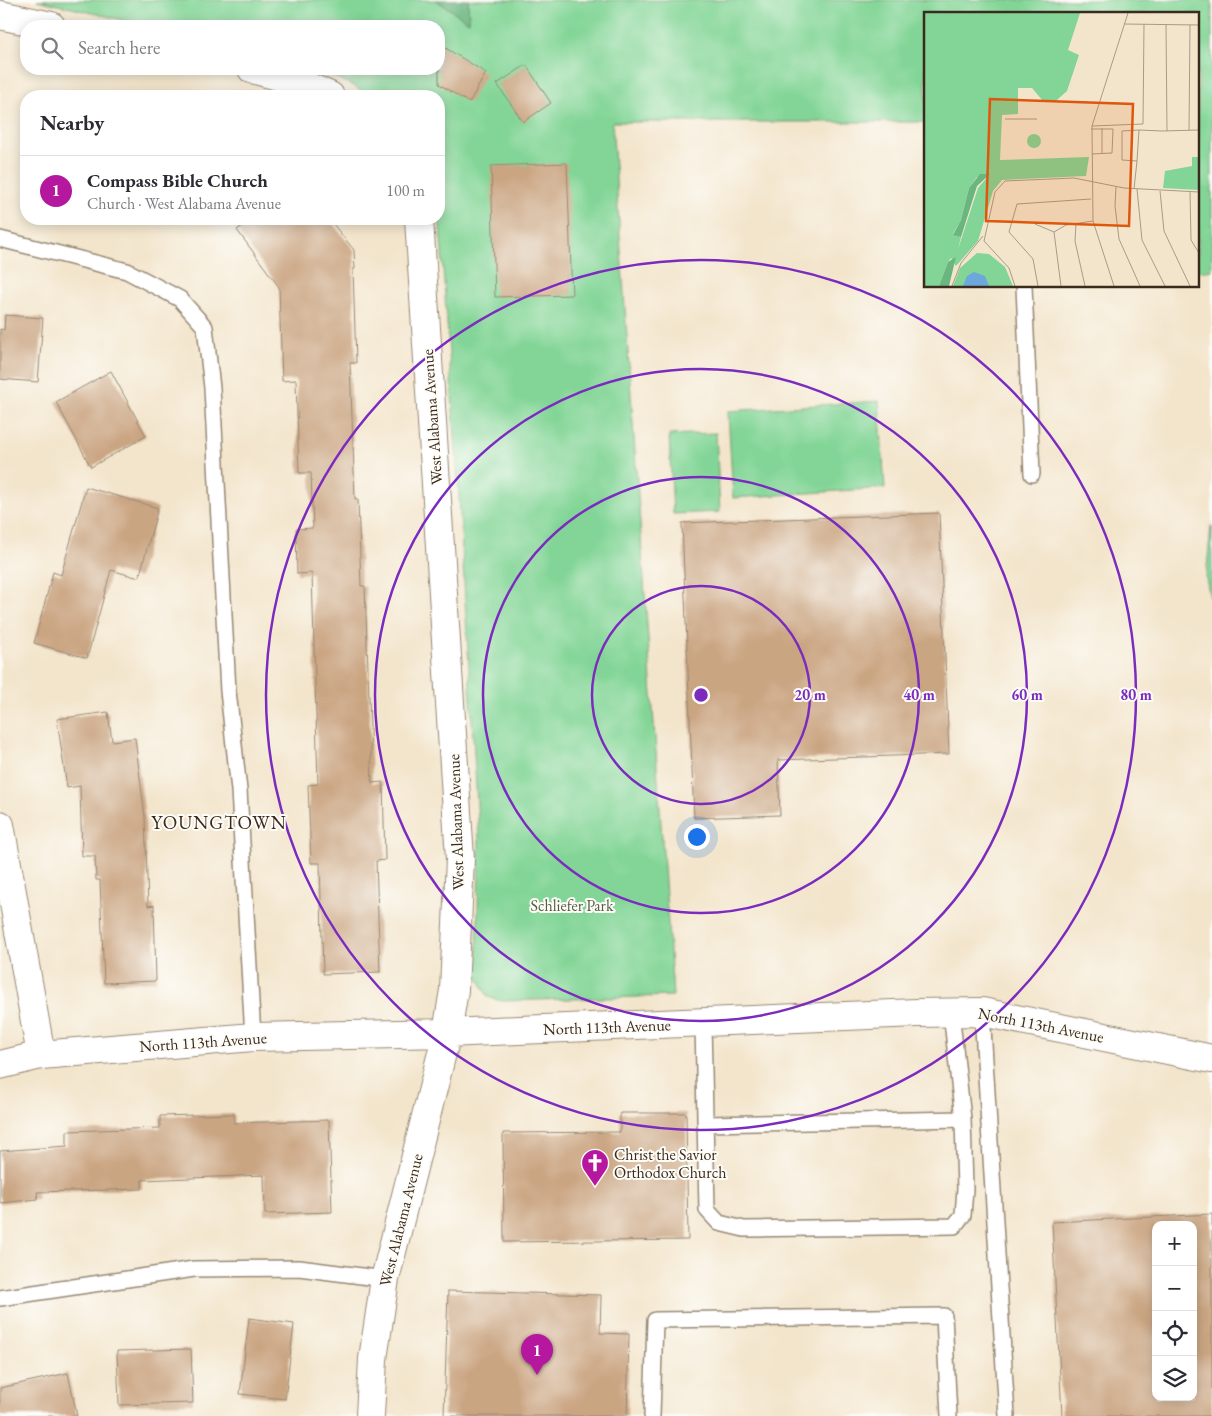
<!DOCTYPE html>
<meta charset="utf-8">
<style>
body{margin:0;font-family:"EB Garamond",serif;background:#f7f7f7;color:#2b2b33}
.controls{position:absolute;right:15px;bottom:15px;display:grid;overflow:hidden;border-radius:10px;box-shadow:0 2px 12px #0003}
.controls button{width:45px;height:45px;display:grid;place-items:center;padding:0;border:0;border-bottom:1px solid #e1e1e2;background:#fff;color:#2b2b33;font:25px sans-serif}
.you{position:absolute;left:696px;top:836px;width:18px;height:18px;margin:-12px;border:4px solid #fff;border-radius:50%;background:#1a73e8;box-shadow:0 0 0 8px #1a73e833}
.badge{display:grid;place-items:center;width:32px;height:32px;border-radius:50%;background:#b5179e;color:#fff;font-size:16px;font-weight:700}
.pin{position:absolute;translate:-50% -41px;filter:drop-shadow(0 1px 2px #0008)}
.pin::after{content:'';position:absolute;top:26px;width:18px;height:15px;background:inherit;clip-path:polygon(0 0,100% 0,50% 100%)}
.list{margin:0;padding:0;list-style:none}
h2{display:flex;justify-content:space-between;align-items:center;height:65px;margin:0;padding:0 20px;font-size:21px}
h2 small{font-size:16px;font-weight:400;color:#7c7c81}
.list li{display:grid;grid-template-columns:32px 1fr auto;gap:15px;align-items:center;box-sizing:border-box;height:70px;padding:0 20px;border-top:1px solid #e1e1e2}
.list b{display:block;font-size:19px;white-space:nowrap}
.list p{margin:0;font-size:16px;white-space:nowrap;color:#7c7c81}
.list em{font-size:16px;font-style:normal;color:#7c7c81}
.icon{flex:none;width:28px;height:28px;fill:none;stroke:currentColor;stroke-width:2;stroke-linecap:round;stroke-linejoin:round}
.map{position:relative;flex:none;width:1212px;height:1416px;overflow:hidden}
.search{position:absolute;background:#fff;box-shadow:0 2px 12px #0003;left:20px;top:20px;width:425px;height:55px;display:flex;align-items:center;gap:12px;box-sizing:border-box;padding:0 18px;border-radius:20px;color:#7c7c81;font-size:19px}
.panel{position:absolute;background:#fff;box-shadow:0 2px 12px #0003;left:20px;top:90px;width:425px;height:135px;border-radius:20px}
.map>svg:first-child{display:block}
.green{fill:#82d596;stroke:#5e805a}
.forest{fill:#69b67f;stroke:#52704e}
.building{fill:#caa582;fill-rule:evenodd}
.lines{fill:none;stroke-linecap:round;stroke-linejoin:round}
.lane-casing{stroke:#978875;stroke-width:18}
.street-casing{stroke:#978875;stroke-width:30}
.lane{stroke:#fff;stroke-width:15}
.street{stroke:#fff;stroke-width:28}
.ring{fill:none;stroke:#7b2cbf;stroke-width:2.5}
.labels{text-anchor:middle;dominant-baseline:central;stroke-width:4;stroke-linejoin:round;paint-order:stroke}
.street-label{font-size:16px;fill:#3b2a1e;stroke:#fdfcf7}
.park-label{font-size:16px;fill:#505d42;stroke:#fdfcf7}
.poi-label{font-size:16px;fill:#3b2a1e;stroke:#fdfcf7;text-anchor:start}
.quarter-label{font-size:19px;letter-spacing:1px;fill:#3b2a1e;stroke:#fdfcf7}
.inset-road{fill:none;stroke:#a99a86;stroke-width:1}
.view{fill:#df570d;fill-opacity:0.15;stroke:#df570d;stroke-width:2.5}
.inset-edge{fill:none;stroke:#3b2a1e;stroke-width:2.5}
.centre{fill:#7b2cbf;stroke:#fdfcf7;stroke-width:2.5}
.ring-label{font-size:15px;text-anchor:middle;font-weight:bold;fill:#7b2cbf;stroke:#fdfcf7;stroke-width:4;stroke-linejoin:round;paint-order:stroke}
</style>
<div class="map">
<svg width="1212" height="1416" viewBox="0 0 1212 1416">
<rect width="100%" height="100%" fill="#fdfcf7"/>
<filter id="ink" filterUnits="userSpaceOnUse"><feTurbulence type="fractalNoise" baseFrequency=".02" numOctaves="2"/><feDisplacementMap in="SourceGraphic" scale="10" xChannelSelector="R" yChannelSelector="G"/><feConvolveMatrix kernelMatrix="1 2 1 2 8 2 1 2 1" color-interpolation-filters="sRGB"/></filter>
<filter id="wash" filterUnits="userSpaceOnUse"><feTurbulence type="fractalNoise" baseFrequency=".0096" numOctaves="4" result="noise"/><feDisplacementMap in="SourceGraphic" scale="20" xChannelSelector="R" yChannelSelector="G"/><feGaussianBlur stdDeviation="1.12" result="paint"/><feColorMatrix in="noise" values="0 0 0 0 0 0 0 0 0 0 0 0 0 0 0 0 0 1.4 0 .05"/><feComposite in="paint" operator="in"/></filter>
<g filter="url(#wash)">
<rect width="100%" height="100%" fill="#f3e5cc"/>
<path class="green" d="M 37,0 L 436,0 L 469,22 L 468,0 L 1212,0 L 1212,270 L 1198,272 L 1198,14 L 926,14 L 926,122 L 612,122 L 673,996 L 502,1001 L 488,997 L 477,976 L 479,838 L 458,480 L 439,212 L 439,96 L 366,96 L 356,87 L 317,69 L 439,69 L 439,26 L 148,26 Z
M 879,401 L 885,488 L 733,498 L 728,411 Z
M 716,433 L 720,512 L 673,514 L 669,435 Z
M 1211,526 L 1212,526 L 1212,607 L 1206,578 Z"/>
<path class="forest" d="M 436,0 L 468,0 L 469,22 Z"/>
<g id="blocks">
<path class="building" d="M 439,44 L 486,73 L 469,103 L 439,84 Z
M 526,65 L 551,103 L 523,122 L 497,84 Z
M 567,163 L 572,295 L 495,297 L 491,166 Z
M 252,219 L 329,219 L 354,250 L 355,269 L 353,269 L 356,363 L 350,363 L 355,499 L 358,499 L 361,586 L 365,586 L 372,783 L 383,782 L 385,860 L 376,861 L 380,972 L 323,974 L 320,863 L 311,863 L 308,785 L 318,784 L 312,573 L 297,574 L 296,529 L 313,528 L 311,473 L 299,473 L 296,380 L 282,381 L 279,287 L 237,230 Z
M 5,315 L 43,318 L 38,382 L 0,379 L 0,329 L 4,330 Z
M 111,371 L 146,436 L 91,467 L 56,402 Z
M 86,487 L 158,508 L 139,578 L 111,570 L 87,658 L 34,643 L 53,572 L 61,575 Z
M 939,513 L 949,754 L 778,760 L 780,815 L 694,818 L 682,523 Z
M 108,712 L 112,741 L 135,738 L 145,817 L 148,906 L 154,905 L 156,981 L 104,983 L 100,880 L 96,880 L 95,856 L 82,856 L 80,786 L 67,788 L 57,719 Z
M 620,1113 L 686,1113 L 688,1240 L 504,1242 L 503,1133 L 620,1132 Z
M 234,1114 L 234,1123 L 329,1120 L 332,1212 L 265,1214 L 264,1175 L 142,1180 L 142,1189 L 37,1192 L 38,1199 L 0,1203 L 0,1151 L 67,1146 L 67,1131 L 160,1128 L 160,1116 Z
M 1212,1214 L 1212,1416 L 1062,1416 L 1052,1222 ZM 1156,1225 L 1193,1225 L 1193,1397 L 1156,1397 Z
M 448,1291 L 601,1295 L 600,1333 L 629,1334 L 627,1416 L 444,1416 Z
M 249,1318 L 294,1324 L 285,1399 L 240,1394 Z
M 191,1349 L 193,1403 L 119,1405 L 117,1351 Z
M 68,1373 L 77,1416 L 0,1416 L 0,1388 Z"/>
</g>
</g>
<g filter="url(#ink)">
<use href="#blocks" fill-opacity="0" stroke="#978875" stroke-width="1"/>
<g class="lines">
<defs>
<path id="lane" d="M 0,239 L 127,271 L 180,299 L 205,327 L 212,388 L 228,691 L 239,790 L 253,1037
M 1024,286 L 1032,474
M 982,1012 L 1007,1416
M 703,1023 L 707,1210 L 719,1223 L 744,1229 L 954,1226 L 963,1215 L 965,1189 L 963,1119 L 951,1012
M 705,1124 L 963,1119
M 0,1298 L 194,1269 L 299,1268 L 385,1279
M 652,1416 L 655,1320 L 944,1316 L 949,1416"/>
<path id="street" d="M 0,15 L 51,26
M 252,69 L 296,81 L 330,96
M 0,825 L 41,1055
M 0,1065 L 41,1055 L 253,1037 L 447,1033 L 917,1013 L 982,1012 L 1212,1059
M 370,1416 L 373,1359 L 385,1279 L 447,1033 L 454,990 L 460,859 L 419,219"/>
</defs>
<use href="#lane" class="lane-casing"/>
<use href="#street" class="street-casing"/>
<use href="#lane" class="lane"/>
<use href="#street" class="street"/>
</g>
</g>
<g class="ring">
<circle cx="701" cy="695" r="109"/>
<circle cx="701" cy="695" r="218"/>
<circle cx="701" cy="695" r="326"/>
<circle cx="701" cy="695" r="435"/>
</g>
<defs>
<symbol id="church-pin" viewBox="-11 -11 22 30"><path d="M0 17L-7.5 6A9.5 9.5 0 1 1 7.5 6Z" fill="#b5179e" stroke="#fdfcf7"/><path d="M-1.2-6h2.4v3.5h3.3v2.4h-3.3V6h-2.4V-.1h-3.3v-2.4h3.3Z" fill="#fff"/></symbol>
</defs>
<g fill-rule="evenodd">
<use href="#church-pin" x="579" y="1147" width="32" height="43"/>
</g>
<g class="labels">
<g class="street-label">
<text transform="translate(432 417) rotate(-94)">West Alabama Avenue</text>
<text transform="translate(456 822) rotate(-92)">West Alabama Avenue</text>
<text transform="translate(1041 1025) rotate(11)">North 113th Avenue</text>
<text transform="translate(607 1027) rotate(-2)">North 113th Avenue</text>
<text transform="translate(203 1042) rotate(-4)">North 113th Avenue</text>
<text transform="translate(401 1220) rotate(-76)">West Alabama Avenue</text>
</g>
<g class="park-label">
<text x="572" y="905">Schliefer Park</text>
</g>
<g class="poi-label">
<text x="614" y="1154">Christ the Savior<tspan x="614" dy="18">Orthodox Church</tspan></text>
</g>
<g class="quarter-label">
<text x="219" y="822">YOUNGTOWN</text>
</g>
</g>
<g transform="translate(924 12)">
<rect width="275" height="275" fill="#f3e5cc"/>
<path d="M 0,1 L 156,1 L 144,38 L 155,43 L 143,79 L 133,88 L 124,89 L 119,89 L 108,76 L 94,76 L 94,102 L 78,103 L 76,148 L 165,145 L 162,164 L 78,168 L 69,179 L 54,229 L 32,254 L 27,246 L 24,250 L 15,274 L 0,274 ZM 65,163 L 54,176 L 34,237 L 37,225 L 29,222 L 37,208 L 45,176 L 53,165 ZM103 129a7 7 0 1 1 14 0a7 7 0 1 1-14 0ZM 268,145 L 275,145 L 275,178 L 239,176 L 241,159 L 268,154 ZM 53,241 L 65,242 L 81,255 L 89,274 L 29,274 L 36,256 Z" fill="#82d596" fill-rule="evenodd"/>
<path d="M 56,162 L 66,162 L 53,174 L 37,225 L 29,223 L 37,208 L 45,176 ZM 32,245 L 25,274 L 15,274 L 24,250 Z" fill="#69b67f"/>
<path d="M 50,260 L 61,264 L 65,274 L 39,274 L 43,264 Z" fill="#6da8dd"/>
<path class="inset-road" d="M 200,12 L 275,13M 242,13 L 243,119M 81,107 L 113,107M 168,114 L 219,112 L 220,12M 167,117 L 189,117 L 188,141 L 168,142M 215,118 L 213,149 L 198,148 L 198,119 L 215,118 L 238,119 L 275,118M 265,119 L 266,13M 178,142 L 178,116M 192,175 L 191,194 L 195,227 L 216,274M 210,177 L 213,149M 213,177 L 218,228 L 241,274M 236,179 L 240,219 L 266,274M 266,180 L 267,228 L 275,241M 152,211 L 151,229 L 161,274M 111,212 L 130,220 L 142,213 L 169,209M 130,220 L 137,274M 28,274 L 37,251 L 59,224M 91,274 L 85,256 L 60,229 L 71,180 L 81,169 L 150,166 L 200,176 L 275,180M 114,274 L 109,247 L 85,220 L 93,192 L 167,187M 190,274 L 169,209 L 168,114 L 204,1"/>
<path class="view" d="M 66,87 L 209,92 L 205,214 L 62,209 Z"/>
<rect width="275" height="275" class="inset-edge"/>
</g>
<circle cx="701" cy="695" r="8" class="centre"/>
<g class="ring-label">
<text x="810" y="700">20 m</text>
<text x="919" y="700">40 m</text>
<text x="1027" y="700">60 m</text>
<text x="1136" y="700">80 m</text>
</g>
</svg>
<div class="controls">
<button>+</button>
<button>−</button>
<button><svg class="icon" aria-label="locate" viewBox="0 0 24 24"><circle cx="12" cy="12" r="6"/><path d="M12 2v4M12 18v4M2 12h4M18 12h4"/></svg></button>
<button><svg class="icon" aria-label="layers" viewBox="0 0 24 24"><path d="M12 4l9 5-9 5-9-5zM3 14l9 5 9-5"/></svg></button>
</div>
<div class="you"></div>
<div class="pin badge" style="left:537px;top:1375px">1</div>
<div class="search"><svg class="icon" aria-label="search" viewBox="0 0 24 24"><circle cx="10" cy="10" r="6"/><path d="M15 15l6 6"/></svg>Search here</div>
<section class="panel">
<h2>Nearby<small></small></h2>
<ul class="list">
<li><span class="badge">1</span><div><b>Compass Bible Church</b><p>Church · West Alabama Avenue</p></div><em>100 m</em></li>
</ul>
</section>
</div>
